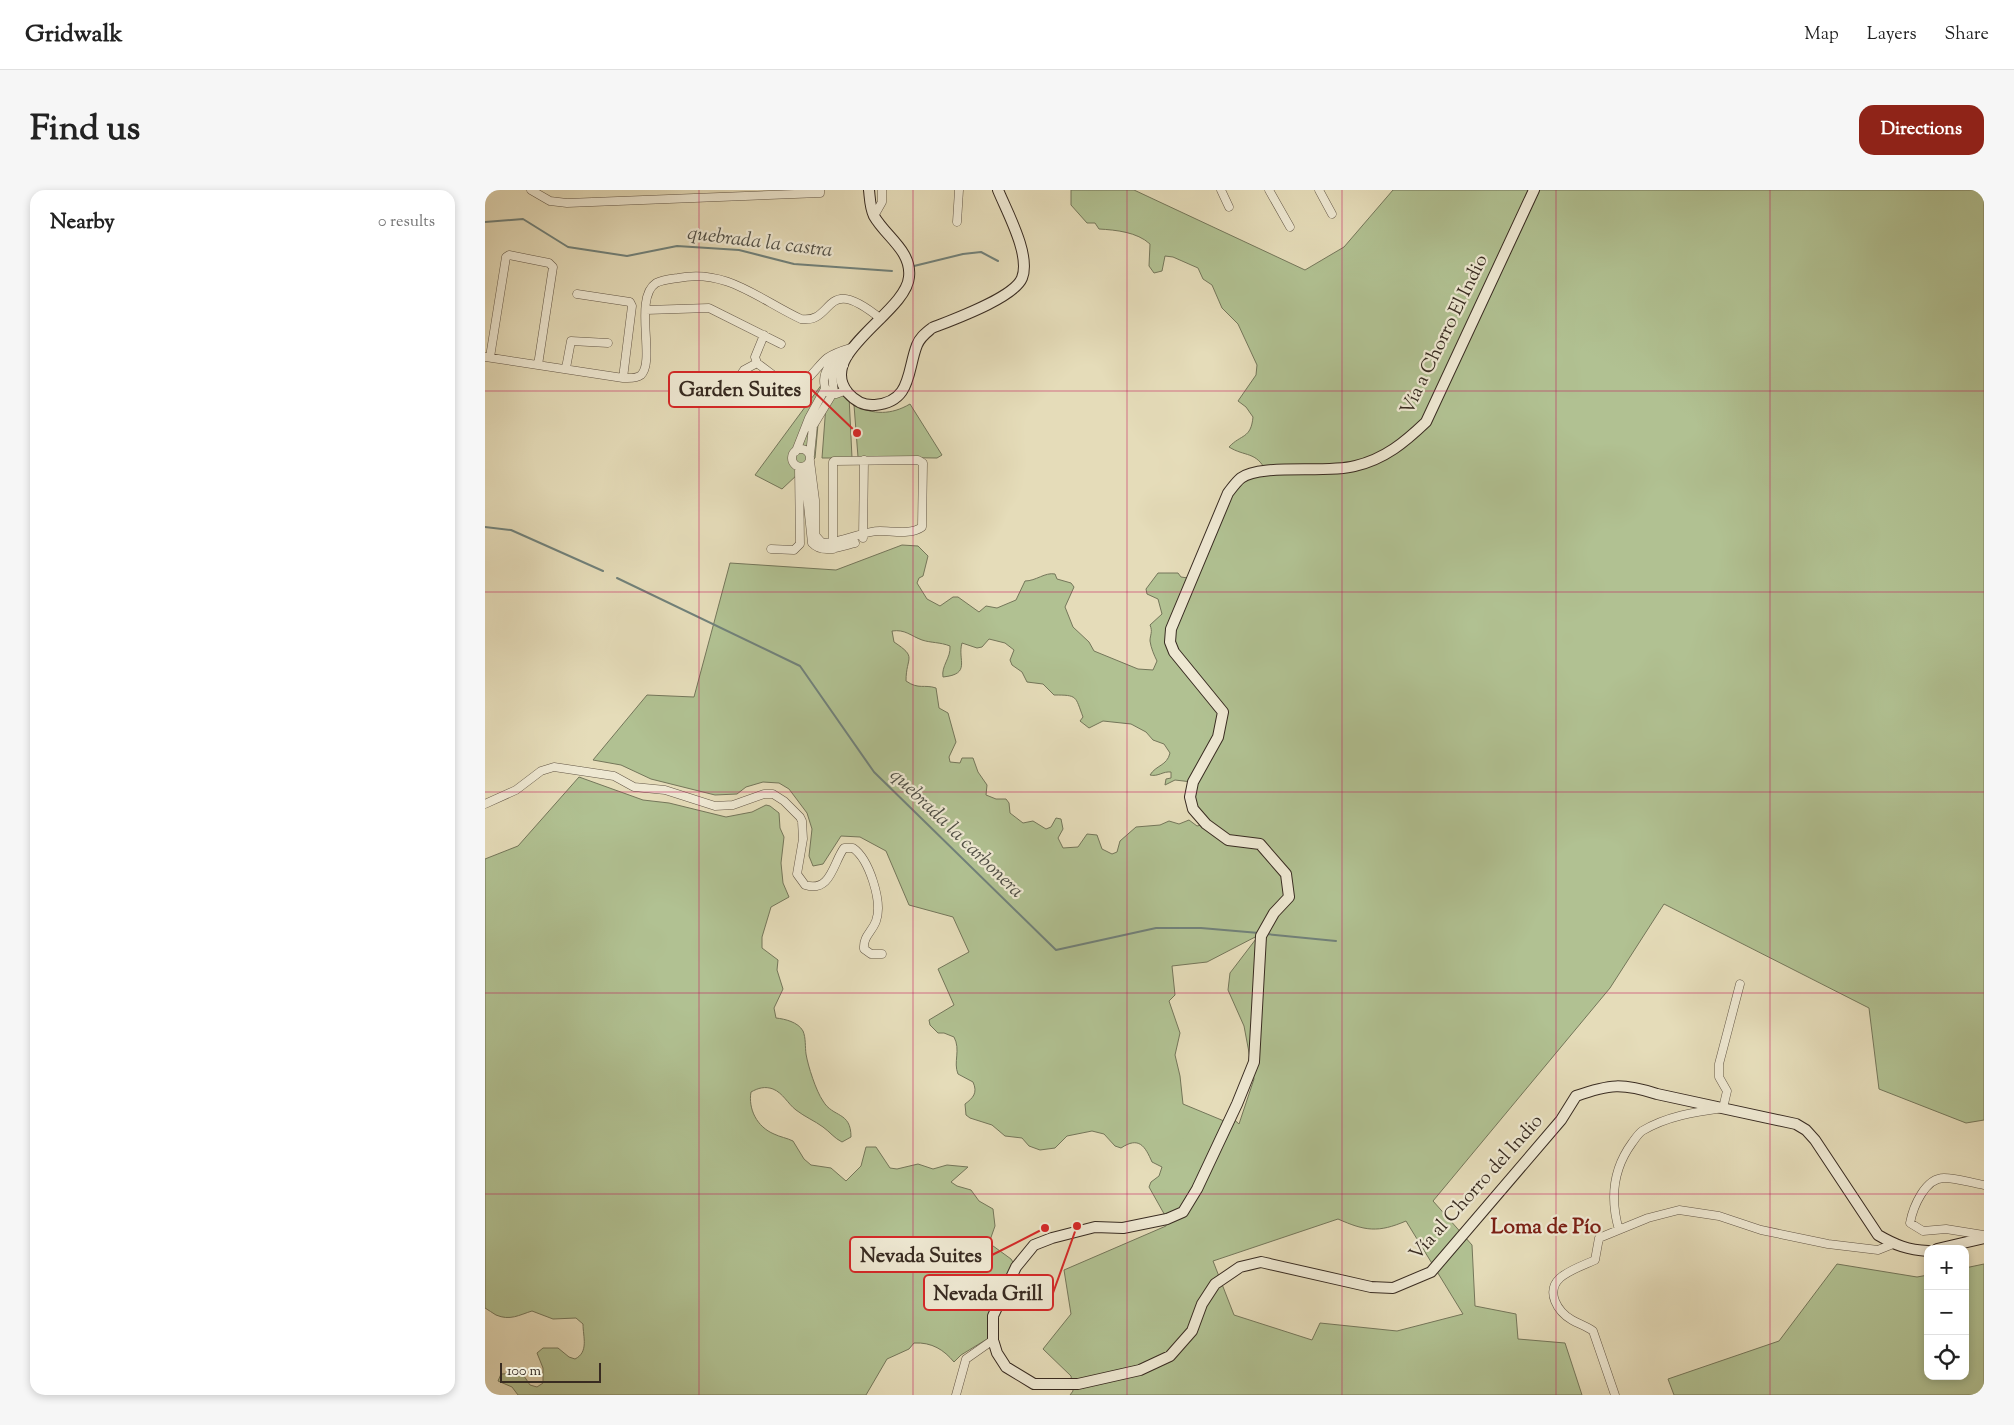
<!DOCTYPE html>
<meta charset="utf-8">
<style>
body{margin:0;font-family:"Sorts Mill Goudy",serif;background:#f6f6f6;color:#222}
.controls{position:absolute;right:15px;bottom:15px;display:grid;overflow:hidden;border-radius:10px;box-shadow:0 2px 8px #0003}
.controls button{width:45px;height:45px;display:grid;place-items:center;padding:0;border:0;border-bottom:1px solid #e0e0e0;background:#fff;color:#222;font:25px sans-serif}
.scale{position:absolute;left:15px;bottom:12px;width:101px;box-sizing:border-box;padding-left:5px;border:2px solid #382b21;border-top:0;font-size:14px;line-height:18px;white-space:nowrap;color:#382b21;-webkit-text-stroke:4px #eee8d2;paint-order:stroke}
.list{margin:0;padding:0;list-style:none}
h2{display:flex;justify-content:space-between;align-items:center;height:65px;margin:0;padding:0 20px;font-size:21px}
h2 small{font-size:16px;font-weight:400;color:#767676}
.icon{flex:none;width:28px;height:28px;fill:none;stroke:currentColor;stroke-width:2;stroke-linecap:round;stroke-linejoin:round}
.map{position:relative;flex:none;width:1499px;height:1205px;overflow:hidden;border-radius:15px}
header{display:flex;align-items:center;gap:30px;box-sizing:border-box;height:70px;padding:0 25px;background:#fff;border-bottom:1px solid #e0e0e0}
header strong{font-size:24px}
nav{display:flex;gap:28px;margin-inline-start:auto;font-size:18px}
.intro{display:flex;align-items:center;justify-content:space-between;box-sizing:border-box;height:120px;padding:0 30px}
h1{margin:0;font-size:35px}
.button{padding:12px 22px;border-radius:15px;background:#8f2418;color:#fff;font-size:18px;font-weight:700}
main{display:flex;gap:30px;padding:0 30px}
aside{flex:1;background:#fff;border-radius:15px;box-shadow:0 2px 8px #0003}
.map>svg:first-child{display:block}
.green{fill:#b1c192;stroke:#74765a;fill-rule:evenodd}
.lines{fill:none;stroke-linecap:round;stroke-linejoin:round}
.stream{stroke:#71817a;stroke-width:2}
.street-casing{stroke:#635747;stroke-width:9}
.secondary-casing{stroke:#382b21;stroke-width:12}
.street{stroke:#eee8d2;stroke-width:8}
.secondary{stroke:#eee8d2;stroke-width:10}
.grid{fill:none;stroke:#c2185b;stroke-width:1;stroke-opacity:0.55}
.labels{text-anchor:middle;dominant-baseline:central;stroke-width:4.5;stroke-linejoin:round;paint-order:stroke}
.street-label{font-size:19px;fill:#382b21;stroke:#eee8d2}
.water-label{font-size:20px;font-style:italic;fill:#504f46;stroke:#eee8d2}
.quarter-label{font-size:21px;font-weight:bold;fill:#7a1f14;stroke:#eee8d2}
.leader{fill:none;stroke:#d62828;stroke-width:2}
.callout-dot{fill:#d62828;stroke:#eee8d2;stroke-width:2}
.callout{fill:#eee8d2;stroke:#d62828;stroke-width:2}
.callout-label{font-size:20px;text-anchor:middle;font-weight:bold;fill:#382b21}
</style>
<header>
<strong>Gridwalk</strong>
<nav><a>Map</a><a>Layers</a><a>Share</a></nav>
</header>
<div class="intro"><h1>Find us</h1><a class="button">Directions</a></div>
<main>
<aside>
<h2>Nearby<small>0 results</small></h2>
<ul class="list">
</ul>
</aside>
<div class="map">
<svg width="1499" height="1205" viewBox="0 0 1499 1205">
<rect width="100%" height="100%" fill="#e5dcb9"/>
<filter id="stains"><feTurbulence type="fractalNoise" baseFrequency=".004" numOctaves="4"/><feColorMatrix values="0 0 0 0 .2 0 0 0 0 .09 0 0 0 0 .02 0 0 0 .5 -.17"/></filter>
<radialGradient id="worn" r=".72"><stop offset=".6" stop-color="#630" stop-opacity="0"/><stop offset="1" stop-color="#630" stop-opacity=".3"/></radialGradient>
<path class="green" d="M 586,0 L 649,0 L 820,80 L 859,57 L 908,0 L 1499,0 L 1499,930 L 1481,933 L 1394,899 L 1384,818 L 1179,714 L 1125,798 L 948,1011 L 987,1055 L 990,1116 L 1031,1124 L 1033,1149 L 1080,1153 L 1097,1205 L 585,1205 L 588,1201 L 586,1186 L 558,1159 L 586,1124 L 579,1080 L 681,1036 L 682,1029 L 664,997 L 666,992 L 674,986 L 677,977 L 667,972 C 660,956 654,946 636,958 L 630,956 L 619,944 L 607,941 L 582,946 L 570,958 L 555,960 L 544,956 L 537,948 L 520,946 L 507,935 L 485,928 L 481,925 L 480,914 C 488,908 493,903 488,892 L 473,884 C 468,872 476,860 469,847 L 459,843 L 453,843 L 445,835 L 444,830 L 469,815 L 453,779 L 484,762 L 468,727 L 424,715 L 401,661 L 375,647 L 356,646 L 338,674 L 328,676 L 324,666 L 327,639 L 322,623 L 304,599 L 294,593 L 278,592 L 261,597 L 252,604 L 230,605 L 166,589 L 136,575 L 108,570 L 162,505 L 209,507 L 245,373 L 351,380 L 417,355 L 433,356 L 443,366 L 438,386 L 434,388 L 432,393 L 442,409 L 455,416 L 468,407 L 473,407 L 494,422 L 501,416 L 512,418 L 531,410 L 540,391 C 551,391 560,382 570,384 L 572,389 L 586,393 L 589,397 L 580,417 L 588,437 L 604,452 L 609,461 L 653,479 L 668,480 L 672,471 C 669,465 666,458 665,451 C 665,445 668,442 665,435 L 677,424 L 673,409 L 662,404 L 661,399 L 673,383 L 693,383 L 696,387 L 703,388 L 743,303 L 757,287 L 781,281 C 771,261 760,267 744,257 C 756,244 766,249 768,227 L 761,217 L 753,211 L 771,185 L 772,175 L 753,134 L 737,118 L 727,95 L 718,89 L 713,78 L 688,67 L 680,66 L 677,81 L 669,83 L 664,76 L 665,54 C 652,42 631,40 614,39 L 610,33 L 602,33 L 586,15 ZM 407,441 C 420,439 426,446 437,450 C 446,453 455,452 465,456 C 466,468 456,476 458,487 C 487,484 472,470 477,453 L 492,458 L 497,457 L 504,449 L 520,453 L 529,460 L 525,470 L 527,475 L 537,482 L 542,492 L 558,494 L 569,505 C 593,505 590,506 598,527 L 595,531 L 604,538 L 618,531 L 646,534 L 661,542 L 668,550 L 679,554 L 685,563 C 682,576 671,575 665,585 C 673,587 678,581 686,582 L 686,588 L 681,589 L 680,595 L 690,590 L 707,592 L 708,619 L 720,634 L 712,636 L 704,630 L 694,634 L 684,631 L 675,635 L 651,637 L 635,651 L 632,662 L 627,664 L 617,659 L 612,645 L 602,644 L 593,657 L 578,658 L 573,648 L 578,639 L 576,629 L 571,628 L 566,637 L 561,639 L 548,631 L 538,633 L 525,623 L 524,613 L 521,609 L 511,609 L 501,605 L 502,595 L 493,582 L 488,568 L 477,568 L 475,573 L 465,572 L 464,567 L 471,552 L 463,523 L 454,518 L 451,498 C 439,494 434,500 421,491 C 421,466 433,468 409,452 ZM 774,745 L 745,783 L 743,800 L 759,836 L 769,889 L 754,934 L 745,926 L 739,931 L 698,914 L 695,886 L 690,865 L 695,843 L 684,811 L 690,805 L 687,776 L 722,772 ZM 853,1029 C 880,1041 893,1043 921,1031 L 978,1124 L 912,1141 L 835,1133 L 827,1150 L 749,1125 L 728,1071 Z
M 351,175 L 353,183 L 335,212 L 330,268 L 297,299 L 270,285 Z
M 356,192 L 364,206 L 367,268 L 337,268 L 341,215 Z
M 425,214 L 457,265 L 452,268 L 373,267 L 369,215 C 389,225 406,225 425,214 Z
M 94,587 L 158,610 L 184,613 L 241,627 L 267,622 L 281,615 L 285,616 L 294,623 L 295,638 L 299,647 L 296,673 L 298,693 L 304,707 L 286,717 L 277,747 L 277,758 L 293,770 L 292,780 L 298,799 L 289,818 L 291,828 C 300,829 313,832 318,841 C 321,848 320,857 321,864 C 323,876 331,901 338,911 C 348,928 366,921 366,947 L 357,952 C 349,948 345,942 338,937 C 330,931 320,927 311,920 C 303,914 298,903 288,899 C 280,896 273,898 266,902 C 263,919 272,937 289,944 C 295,947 302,948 308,951 L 319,969 L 326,975 L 346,978 L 361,991 L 376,976 L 381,957 L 391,957 L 405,978 L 412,979 L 433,974 L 448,979 L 462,975 L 483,977 L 466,992 L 472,996 L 486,1000 L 494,1011 L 508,1019 L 510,1036 L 504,1053 L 526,1069 L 531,1077 L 508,1126 L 507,1146 L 476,1165 L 469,1172 C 459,1160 447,1152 429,1153 L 424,1159 L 402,1169 L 381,1205 L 33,1205 L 27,1197 L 13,1191 L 16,1184 L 37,1183 L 45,1195 L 52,1197 L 58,1193 L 58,1178 L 52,1163 L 58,1158 L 73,1158 L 84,1167 L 90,1169 C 104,1162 98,1147 98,1134 L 91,1128 L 68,1129 L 47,1121 C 34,1125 25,1131 11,1125 C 7,1123 4,1120 0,1118 L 0,669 L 33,656 Z
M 1352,1074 L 1432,1087 L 1443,1085 L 1443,1186 L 1480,1186 L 1480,1078 L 1499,1074 L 1499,1205 L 1189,1205 L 1183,1189 L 1294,1151 Z"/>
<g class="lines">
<path class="stream" d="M 0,32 L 38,29 L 83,57 L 142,66 L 192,56 L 254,60 L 309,74 L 407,81
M 429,76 L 478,64 L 496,62 L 513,71
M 0,337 L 26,340 L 118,381
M 132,388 L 315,476 L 389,582 L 571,760 L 671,738 L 716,738 L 774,743
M 781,744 L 851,751"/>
<defs>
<path id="street" d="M 46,0 L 65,11 L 82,13 L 335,3 L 335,0
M 736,0 L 744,17
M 784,0 L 805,37
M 834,0 L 847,24
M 389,26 L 397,12 L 397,0
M 472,32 L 474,0
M 92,104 L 145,112 L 147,116 L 138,188
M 161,120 L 224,118 L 296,154
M 279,145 L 270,167 L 272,173 L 292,188 L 308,196 C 322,195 332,176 342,168 C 351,162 359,160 369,157
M 0,167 L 138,188 C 144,188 151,189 156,185 C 171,171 148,108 171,93 C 177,90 186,89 193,88 C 241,78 275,110 316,129 C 351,134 337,81 396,129
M 5,167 L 21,67 L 24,65 L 64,73 L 68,77 L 53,175
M 81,178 L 86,151 L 123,153
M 362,200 L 351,204 L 342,202 C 333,186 346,166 363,166
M 349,204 L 347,184 L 352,176 L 359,175
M 240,208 L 259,180 L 272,173
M307 268a9 9 0 1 1 18 0a9 9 0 1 1-18 0Z
M 311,261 L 324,228 L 340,199
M 325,265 L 328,236 L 348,203
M 325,271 L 330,310 L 330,345 L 337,353 C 358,353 377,341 395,341 C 408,341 426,345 437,337 L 438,273 L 433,270 L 349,271 L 348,272 L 348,359
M 319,277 L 327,353 C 338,365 356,356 370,353
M 378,348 L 379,270
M 286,359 L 309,360 L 315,354 L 314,277
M 0,614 L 31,600 L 56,581 L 69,577 L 129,586 L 149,597 L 180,600 L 230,616 L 248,615 L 279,604 L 288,604 L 299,611 L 315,627 L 317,631 L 318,649 L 312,684 L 320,695 C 346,703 348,673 359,658 L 368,658 C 384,669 398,712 391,731 C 387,742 378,746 379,759 L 386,764 L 397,764
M 1499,995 C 1486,993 1472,988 1459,988 C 1440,988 1428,1017 1425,1033 L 1438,1041 L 1461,1039 L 1499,1045
M 1134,1040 C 1125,1009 1128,979 1147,953 C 1150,949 1153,944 1157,941 C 1182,926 1210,922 1238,918 L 1242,901 L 1234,887 L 1234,874 L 1255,794
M 471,1205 L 481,1169 L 508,1150
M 1130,1205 L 1108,1141 C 1101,1136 1094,1134 1087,1130 C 1073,1122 1060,1102 1075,1088 C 1084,1080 1099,1075 1110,1070 L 1114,1048 L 1163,1028 L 1194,1020 L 1234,1026 L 1276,1040 L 1343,1054 L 1393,1060 L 1408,1054"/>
<path id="secondary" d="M 384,0 C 385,9 385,18 389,26 C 401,47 427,61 424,87 C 421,123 330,164 363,203 C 371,212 379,216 390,215 C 427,212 422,180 432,155 C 435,147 441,143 447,138 C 467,130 529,108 537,88 C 546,65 522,22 513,0
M 1049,0 L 941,232 C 920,252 900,269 870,276 C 842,284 775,273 756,288 C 751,292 747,298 743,303 L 686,439 L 685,452 L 689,462 L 738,522 L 733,547 L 708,592 L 705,607 L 708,619 L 721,634 L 743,650 L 775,654 L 801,684 L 804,707 L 789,723 L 776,746 L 769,872 L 752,914 L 712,999 L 698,1022 L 682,1029 L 638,1038 L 610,1037 L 567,1048 L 549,1055 L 531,1077 L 508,1126 L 508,1150 L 512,1163 L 521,1177 L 549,1194 L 593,1194 L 655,1180 L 685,1166 L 707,1141 L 717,1114 L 730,1094 L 755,1077 L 776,1072 L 886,1097 L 908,1098 L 946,1082 L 1076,930 L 1091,906 C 1125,894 1137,893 1172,904 L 1311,934 L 1321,940 L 1330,950 L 1393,1045 C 1410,1055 1423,1060 1443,1061
M 1452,1059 L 1499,1048"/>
</defs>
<use href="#street" class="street-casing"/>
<use href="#secondary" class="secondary-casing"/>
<use href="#street" class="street"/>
<use href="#secondary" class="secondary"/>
</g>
<path class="grid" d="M 214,0 L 214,1205M 428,0 L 428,1205M 642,0 L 642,1205M 857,0 L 857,1205M 1071,0 L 1071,1205M 1285,0 L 1285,1205M 0,201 L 1499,201M 0,402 L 1499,402M 0,602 L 1499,602M 0,803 L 1499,803M 0,1004 L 1499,1004"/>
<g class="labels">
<g class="street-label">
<text transform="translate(960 145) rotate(-64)">Vía a Chorro El Indio</text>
<text transform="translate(992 998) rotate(-48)">Vía al Chorro del Indio</text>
</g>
<g class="water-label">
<text transform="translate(275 53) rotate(7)">quebrada la castra</text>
<text transform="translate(471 644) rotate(44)">quebrada la carbonera</text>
</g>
<g class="quarter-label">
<text x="1061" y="1038">Loma de Pío</text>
</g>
</g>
<path class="leader" d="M372 243L326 199M560 1038L507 1065M592 1036L568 1103"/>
<g class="callout-dot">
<circle cx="372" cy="243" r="5"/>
<circle cx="560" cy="1038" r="5"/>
<circle cx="592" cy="1036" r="5"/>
</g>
<g class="callout">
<rect x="184" y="182" width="142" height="35" rx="5"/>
<rect x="365" y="1047" width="142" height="35" rx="5"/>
<rect x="439" y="1085" width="129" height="35" rx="5"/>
</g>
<g class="callout-label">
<text x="255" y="206">Garden Suites</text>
<text x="436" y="1072">Nevada Suites</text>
<text x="503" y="1110">Nevada Grill</text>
</g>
<rect width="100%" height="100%" filter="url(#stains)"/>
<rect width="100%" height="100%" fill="url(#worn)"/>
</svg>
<div class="controls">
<button>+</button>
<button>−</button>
<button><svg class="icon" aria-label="locate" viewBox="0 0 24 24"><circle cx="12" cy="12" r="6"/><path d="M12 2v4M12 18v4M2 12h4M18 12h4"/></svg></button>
</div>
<div class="scale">100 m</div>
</div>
</main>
